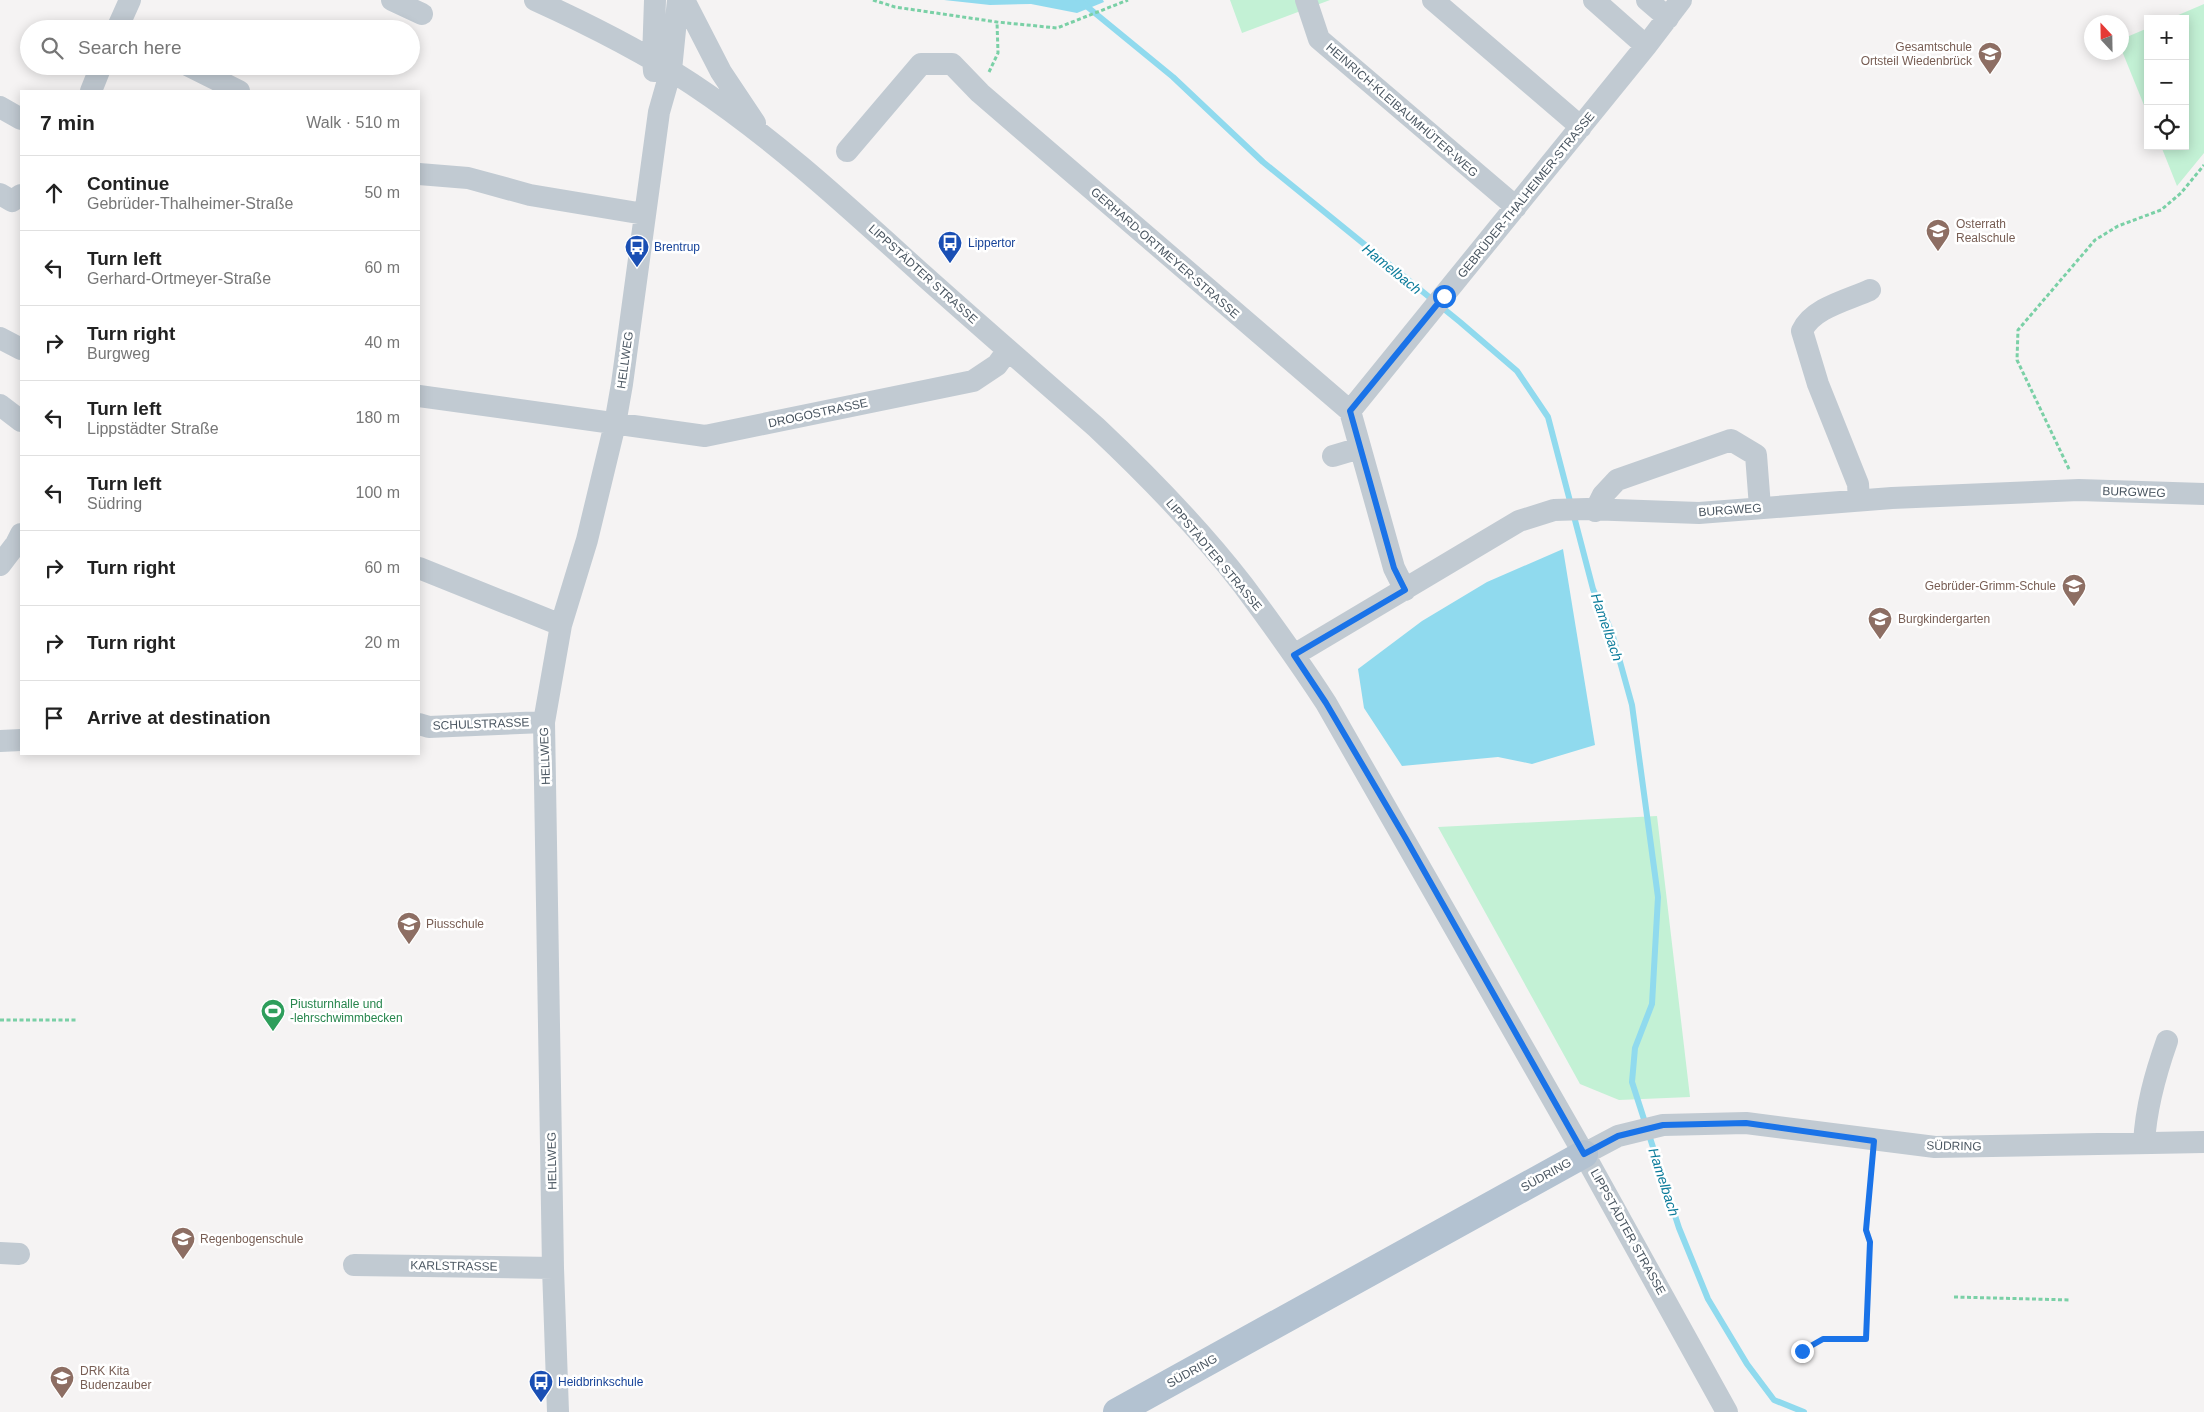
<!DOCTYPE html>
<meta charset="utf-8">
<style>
body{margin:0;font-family:Arial,sans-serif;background:#f6f6f6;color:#222}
.controls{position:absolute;right:15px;top:15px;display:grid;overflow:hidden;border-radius:0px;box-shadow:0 2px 12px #0003}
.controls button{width:45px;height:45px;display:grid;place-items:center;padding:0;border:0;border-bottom:1px solid #e0e0e0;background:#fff;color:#222;font:25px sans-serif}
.compass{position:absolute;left:2084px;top:15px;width:45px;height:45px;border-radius:50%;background:#fff;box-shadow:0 2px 12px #0003;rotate:338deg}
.stop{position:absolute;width:15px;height:15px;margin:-11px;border:4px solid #1a73e8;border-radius:50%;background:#fff}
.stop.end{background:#1a73e8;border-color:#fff;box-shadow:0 1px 5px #0008}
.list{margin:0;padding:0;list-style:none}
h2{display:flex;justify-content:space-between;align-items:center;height:65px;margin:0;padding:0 20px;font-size:21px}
h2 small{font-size:16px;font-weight:400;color:#767676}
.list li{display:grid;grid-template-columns:32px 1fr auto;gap:15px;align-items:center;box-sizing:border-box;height:75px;padding:0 20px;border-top:1px solid #e0e0e0}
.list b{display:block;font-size:19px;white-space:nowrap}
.list p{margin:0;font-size:16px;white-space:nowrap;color:#767676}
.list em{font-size:16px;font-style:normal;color:#767676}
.icon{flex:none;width:28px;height:28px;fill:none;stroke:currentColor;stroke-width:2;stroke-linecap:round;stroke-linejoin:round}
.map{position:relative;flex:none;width:2204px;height:1412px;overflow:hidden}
.search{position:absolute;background:#fff;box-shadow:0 2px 12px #0003;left:20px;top:20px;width:400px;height:55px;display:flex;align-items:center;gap:12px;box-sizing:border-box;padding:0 18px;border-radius:28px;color:#767676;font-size:19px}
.panel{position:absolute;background:#fff;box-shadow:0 2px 12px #0003;left:20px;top:90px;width:400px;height:665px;border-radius:0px}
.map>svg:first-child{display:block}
.green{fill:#c3f1d5}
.water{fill:#90daee}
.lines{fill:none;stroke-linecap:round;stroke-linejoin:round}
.stream{stroke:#90daee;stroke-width:6}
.path{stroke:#7ad0a6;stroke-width:3;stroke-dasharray:4 2.5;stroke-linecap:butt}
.minor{stroke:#c1cad2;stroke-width:22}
.major{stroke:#b3c2d1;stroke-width:28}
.route{stroke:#1a73e8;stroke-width:6}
.labels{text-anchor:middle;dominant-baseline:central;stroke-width:5;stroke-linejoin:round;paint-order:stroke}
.education-label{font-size:12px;fill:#785e54;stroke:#fff;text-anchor:start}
.street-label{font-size:12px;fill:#4a5661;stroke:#fff}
.transit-label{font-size:12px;fill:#164399;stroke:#fff;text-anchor:start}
.leisure-label{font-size:12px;fill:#27864d;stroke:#fff;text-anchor:start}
.water-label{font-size:14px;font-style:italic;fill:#0c7c9b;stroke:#fff}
</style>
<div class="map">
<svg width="2204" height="1412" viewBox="0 0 2204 1412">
<rect width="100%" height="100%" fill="#f5f3f3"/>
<path class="green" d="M 1230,0 L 1330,0 L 1242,33 Z
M 2204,4 L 2204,153 L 2177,186 L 2161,146 L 2185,146 L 2185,19 L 2169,19 Z
M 2148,28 L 2148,115 L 2122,51 L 2122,39 Z
M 1657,816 L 1690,1097 L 1619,1100 L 1580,1084 L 1438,827 Z"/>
<path class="water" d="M 944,0 L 1103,0 L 1104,2 L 1077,13 L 1031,4 L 990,5 Z
M 1563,549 L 1595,745 L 1532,764 L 1498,757 L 1402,766 L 1364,708 L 1358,669 L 1422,621 L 1487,582 Z"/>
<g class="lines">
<path class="stream" d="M 1079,0 L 1173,77 L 1263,162 L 1460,322 L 1517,371 L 1548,417 L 1593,589 L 1612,633 L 1632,705 L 1658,897 L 1652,1004 L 1635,1048 L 1632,1082 L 1679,1228 L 1708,1299 L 1747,1364 L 1774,1400 L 1804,1412"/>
<path class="path" d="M 873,0 L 895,7 L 997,22 L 1057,28 L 1128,0
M 989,72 L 998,53 L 997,22
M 2069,469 L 2017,360 L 2018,330 L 2095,240 L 2118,226 L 2161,210 L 2181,193 L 2204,165
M 0,1020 L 77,1020
M 1954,1297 L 2070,1300
M 1802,1351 L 1823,1339 L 1866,1339 L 1870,1242 L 1866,1230 L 1873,1159"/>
<path class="minor" d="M 392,0 L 422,14
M 535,0 C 590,25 642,51 692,84 C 775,139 849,208 922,274 C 980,326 1038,376 1096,427 C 1148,476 1199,528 1243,585 C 1272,624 1300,663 1326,703 L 1584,1154 L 1727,1412
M 684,0 L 721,72 L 755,123
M 1306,0 L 1319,39 L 1516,207
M 1433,0 L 1581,127
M 1594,0 L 1646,46
M 1647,0 L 1668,18
M 117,29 L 130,0
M 189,66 L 239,91
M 654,71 L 653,59 L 655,0
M 91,91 L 101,66
M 0,107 L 21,119
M 847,151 L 921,64 L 952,64 L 980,93 L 1350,411 L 1394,568 L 1405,590
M 419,174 L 468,178 L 530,195 L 644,214
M 0,194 L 12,201 L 21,195
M 0,338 L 21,349
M 419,396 L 705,436 L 973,381 L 997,365 L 1008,350
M 0,405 L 21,421
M 1350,411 L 1646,46 L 1681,0
M 1333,456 L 1360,448
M 1859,500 L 1858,484 L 1818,384 L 1802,331 C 1812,308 1848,300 1870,290
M 1595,511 L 1603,495 L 1617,480 L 1731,440 L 1756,455 L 1760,507
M 0,565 L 16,544 L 21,534
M 419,568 L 561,625
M 1294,655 L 1519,521 L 1554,510 L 1587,509 L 1699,513 L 1892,498 L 2079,490 L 2204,494
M 419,724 L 429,727 L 544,722
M 0,741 L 21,740
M 2144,1143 C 2146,1107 2155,1075 2167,1041
M 1584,1154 L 1618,1136 L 1663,1125 L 1746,1123 L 1935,1147 L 2204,1142
M 0,1253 L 19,1254
M 354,1265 L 553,1268
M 558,1412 L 553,1268 L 544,722 L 561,625 L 587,540 L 615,424 L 622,384 L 659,112 L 671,70 L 678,0"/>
<path class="major" d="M 1117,1412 L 1584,1154"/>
</g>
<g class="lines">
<path class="route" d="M 1444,296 L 1350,411 L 1394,568 L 1405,590 L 1294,655 L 1326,703 L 1406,839 L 1584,1154 L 1618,1136 L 1663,1125 L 1746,1123 L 1874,1141 L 1866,1230 L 1870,1242 L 1866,1339 L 1823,1339 L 1802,1351"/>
</g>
<defs>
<symbol id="school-pin" viewBox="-11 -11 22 30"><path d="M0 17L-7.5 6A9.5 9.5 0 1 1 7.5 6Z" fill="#8d6e63" stroke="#fff"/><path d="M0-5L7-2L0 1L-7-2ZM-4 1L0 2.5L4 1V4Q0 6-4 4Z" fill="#fff"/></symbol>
<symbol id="bus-pin" viewBox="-11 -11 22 30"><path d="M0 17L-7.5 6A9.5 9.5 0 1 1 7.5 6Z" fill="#1a4fb4" stroke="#fff"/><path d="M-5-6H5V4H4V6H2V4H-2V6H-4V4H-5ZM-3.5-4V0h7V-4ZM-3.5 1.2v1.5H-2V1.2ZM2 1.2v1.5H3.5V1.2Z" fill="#fff"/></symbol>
<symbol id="stadium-pin" viewBox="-11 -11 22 30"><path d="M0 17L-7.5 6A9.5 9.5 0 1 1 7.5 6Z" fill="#2e9e5b" stroke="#fff"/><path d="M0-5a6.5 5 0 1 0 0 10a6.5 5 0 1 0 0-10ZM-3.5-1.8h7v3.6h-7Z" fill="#fff"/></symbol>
</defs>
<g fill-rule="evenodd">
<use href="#school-pin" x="1976" y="40" width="28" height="38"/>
<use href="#school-pin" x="1924" y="217" width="28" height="38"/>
<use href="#bus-pin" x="936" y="229" width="28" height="38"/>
<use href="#bus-pin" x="623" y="233" width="28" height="38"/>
<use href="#school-pin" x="2060" y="572" width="28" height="38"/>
<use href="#school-pin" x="1866" y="605" width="28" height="38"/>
<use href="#school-pin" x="395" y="910" width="28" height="38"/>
<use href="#stadium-pin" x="259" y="997" width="28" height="38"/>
<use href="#school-pin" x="169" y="1225" width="28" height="38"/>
<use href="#school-pin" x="48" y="1364" width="28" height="38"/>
<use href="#bus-pin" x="527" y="1368" width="28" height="38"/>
</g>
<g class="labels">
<g class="education-label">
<text x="1972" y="47" text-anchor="end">Gesamtschule<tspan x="1972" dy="14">Ortsteil Wiedenbrück</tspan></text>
<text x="1956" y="224">Osterrath<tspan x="1956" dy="14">Realschule</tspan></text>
<text x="2056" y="586" text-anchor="end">Gebrüder-Grimm-Schule</text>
<text x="1898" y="619">Burgkindergarten</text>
<text x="426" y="924">Piusschule</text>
<text x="200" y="1239">Regenbogenschule</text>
<text x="80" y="1371">DRK Kita<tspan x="80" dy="14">Budenzauber</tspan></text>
</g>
<g class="street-label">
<text transform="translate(1402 110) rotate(41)">HEINRICH-KLEIBAUMHÜTER-WEG</text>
<text transform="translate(1526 195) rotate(-51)">GEBRÜDER-THALHEIMER-STRASSE</text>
<text transform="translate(1165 253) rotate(41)">GERHARD-ORTMEYER-STRASSE</text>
<text transform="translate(923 274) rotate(42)">LIPPSTÄDTER STRASSE</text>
<text transform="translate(625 360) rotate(-82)">HELLWEG</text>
<text transform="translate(818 413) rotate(-12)">DROGOSTRASSE</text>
<text transform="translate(2134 492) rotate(2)">BURGWEG</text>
<text transform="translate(1730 510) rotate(-4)">BURGWEG</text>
<text transform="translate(1214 555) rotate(50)">LIPPSTÄDTER STRASSE</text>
<text transform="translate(481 724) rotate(-2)">SCHULSTRASSE</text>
<text transform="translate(545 756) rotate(-92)">HELLWEG</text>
<text transform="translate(1954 1146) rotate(1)">SÜDRING</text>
<text transform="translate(552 1161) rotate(-91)">HELLWEG</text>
<text transform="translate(1546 1175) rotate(-29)">SÜDRING</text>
<text transform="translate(1628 1232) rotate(61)">LIPPSTÄDTER STRASSE</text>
<text transform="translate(454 1266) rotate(1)">KARLSTRASSE</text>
<text transform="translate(1192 1371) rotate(-29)">SÜDRING</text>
</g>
<g class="transit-label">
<text x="968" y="243">Lippertor</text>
<text x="654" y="247">Brentrup</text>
<text x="558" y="1382">Heidbrinkschule</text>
</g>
<g class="leisure-label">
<text x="290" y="1004">Piusturnhalle und<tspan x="290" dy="14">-lehrschwimmbecken</tspan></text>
</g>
<g class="water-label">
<text transform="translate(1392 269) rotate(39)">Hamelbach</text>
<text transform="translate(1607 627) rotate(71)">Hamelbach</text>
<text transform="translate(1664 1182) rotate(72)">Hamelbach</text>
</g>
</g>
</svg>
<div class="controls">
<button>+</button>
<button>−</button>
<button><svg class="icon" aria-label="locate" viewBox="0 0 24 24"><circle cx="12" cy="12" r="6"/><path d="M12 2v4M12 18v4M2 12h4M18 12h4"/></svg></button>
</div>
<svg class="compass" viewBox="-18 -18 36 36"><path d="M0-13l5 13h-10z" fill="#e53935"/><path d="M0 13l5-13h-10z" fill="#767676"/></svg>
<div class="stop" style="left:1444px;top:296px"></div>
<div class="stop end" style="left:1802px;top:1351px"></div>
<div class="search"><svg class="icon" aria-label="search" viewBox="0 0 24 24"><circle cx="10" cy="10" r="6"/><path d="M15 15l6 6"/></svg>Search here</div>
<section class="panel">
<h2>7 min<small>Walk · 510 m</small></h2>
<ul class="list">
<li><svg class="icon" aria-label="ahead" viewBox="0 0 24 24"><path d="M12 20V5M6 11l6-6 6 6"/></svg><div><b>Continue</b><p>Gebrüder-Thalheimer-Straße</p></div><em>50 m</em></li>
<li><svg class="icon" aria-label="left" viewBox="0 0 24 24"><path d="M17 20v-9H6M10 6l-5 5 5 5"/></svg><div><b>Turn left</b><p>Gerhard-Ortmeyer-Straße</p></div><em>60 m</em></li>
<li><svg class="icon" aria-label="right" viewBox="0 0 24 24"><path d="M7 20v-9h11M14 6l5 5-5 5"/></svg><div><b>Turn right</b><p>Burgweg</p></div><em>40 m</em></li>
<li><svg class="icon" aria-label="left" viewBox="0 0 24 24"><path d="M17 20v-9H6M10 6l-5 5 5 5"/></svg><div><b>Turn left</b><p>Lippstädter Straße</p></div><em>180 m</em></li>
<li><svg class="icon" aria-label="left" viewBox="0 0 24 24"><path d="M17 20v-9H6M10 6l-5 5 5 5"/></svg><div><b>Turn left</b><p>Südring</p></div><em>100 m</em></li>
<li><svg class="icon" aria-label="right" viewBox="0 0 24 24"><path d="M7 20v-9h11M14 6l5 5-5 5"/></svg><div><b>Turn right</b></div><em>60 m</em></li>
<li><svg class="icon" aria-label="right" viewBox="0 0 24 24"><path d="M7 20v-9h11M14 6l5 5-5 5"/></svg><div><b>Turn right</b></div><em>20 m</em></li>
<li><svg class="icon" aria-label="arrive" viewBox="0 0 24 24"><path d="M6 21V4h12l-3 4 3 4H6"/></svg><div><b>Arrive at destination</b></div></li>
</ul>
</section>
</div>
